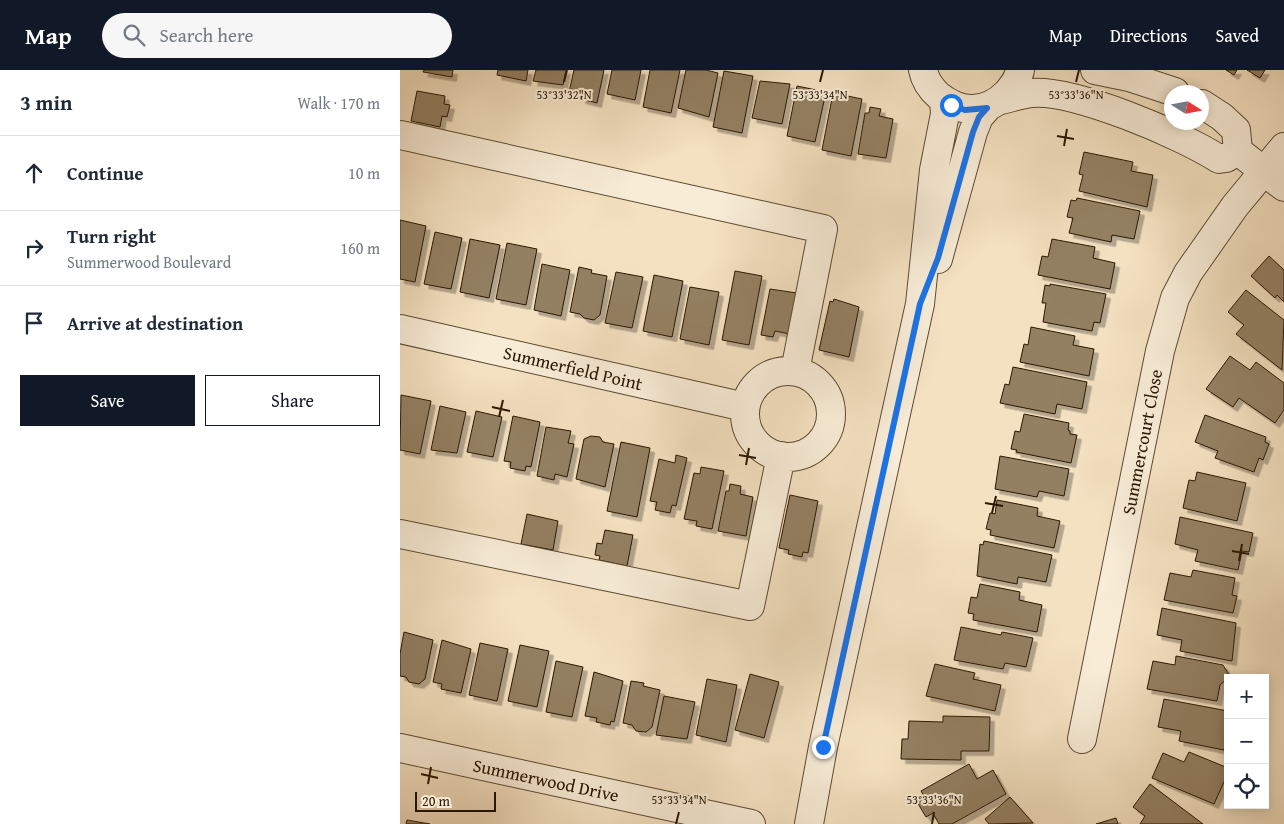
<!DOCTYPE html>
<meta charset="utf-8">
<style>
body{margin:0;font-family:"Gentium Book Plus",serif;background:#f6f6f7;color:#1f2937}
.controls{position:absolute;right:15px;bottom:15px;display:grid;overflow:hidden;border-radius:0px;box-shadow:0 2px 12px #0003}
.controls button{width:45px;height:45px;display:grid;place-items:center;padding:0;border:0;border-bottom:1px solid #e0e1e3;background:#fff;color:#1f2937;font:25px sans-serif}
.compass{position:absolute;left:764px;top:15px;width:45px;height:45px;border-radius:50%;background:#fff;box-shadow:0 2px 12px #0003;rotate:101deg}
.scale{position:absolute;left:15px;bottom:12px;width:81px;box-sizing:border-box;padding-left:5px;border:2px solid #2a1700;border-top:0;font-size:14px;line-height:18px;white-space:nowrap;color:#2a1700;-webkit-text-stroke:4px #f8ecd7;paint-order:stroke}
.stop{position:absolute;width:15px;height:15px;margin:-11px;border:4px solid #1a73e8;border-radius:50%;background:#fff}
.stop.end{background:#1a73e8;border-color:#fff;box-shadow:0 1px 5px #0008}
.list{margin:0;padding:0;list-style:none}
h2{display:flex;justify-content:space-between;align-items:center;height:65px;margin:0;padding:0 20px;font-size:21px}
h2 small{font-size:16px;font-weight:400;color:#747a83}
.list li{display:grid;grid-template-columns:32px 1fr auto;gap:15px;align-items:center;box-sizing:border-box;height:75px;padding:0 20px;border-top:1px solid #e0e1e3}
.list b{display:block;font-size:19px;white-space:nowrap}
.list p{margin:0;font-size:16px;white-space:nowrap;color:#747a83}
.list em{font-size:16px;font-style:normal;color:#747a83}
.actions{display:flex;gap:10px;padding:15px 20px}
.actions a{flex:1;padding:11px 0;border:1px solid #111827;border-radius:0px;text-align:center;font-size:18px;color:#111827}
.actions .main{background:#111827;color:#fff}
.icon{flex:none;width:28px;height:28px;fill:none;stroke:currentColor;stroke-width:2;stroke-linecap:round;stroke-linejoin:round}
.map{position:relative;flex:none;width:884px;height:754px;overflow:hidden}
header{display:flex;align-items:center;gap:30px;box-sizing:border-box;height:70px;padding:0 25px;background:#111827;color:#fff}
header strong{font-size:24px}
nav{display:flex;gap:28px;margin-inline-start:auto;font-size:18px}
.search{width:350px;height:45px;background:#f6f6f7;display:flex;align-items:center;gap:12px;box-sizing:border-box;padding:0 18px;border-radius:28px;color:#747a83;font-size:19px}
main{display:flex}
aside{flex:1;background:#fff}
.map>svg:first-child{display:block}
.building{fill:#938064;stroke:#2a1700;filter:url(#shadow)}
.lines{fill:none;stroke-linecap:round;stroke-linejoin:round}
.minor-casing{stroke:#5c4a30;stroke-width:30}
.minor{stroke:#f8ecd7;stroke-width:28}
.route{stroke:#1a73e8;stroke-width:6}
.ticks{fill:none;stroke:#2a1700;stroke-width:2}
.labels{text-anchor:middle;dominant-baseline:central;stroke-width:4;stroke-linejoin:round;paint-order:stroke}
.street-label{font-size:18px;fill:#2a1700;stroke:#f8ecd7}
.ticks-label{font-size:12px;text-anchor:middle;fill:#2a1700;stroke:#f8ecd7;stroke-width:4;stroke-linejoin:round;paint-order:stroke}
</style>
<header>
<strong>Map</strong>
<div class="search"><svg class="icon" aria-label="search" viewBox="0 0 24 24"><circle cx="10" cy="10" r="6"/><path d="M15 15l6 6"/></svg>Search here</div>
<nav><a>Map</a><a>Directions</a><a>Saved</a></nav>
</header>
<main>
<aside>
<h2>3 min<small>Walk · 170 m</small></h2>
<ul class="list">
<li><svg class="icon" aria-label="ahead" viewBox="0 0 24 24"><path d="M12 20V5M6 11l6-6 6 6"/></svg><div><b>Continue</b></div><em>10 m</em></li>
<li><svg class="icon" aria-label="right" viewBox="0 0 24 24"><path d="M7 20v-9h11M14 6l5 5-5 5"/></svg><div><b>Turn right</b><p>Summerwood Boulevard</p></div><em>160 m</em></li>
<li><svg class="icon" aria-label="arrive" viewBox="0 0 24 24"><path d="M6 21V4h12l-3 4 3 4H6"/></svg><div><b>Arrive at destination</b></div></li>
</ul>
<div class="actions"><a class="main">Save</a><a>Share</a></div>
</aside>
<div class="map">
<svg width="884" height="754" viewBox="0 0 884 754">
<defs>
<filter id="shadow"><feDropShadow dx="4.5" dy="4.5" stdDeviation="0" flood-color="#0004"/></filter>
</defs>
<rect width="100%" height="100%" fill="#f4e1c1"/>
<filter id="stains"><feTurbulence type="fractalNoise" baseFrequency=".004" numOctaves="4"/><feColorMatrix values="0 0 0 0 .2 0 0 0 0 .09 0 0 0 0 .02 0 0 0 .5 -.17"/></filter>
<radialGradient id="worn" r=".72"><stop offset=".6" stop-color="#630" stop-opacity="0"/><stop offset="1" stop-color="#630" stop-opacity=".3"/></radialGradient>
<path class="building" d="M 24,0 L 53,0 L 52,7 L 23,2 Z
M 98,0 L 128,0 L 126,11 L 97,5 Z
M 136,0 L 166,0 L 163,15 L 133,11 Z
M 174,0 L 204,0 L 197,33 L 181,29 L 182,25 L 169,22 Z
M 212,0 L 241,0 L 235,30 L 207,24 Z
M 250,0 L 280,0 L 271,43 L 243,37 Z
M 286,0 L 306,0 L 318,3 L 309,47 L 278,38 Z
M 826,0 L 837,0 L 834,5 Z
M 847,0 L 865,0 L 860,8 Z
M 324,1 L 353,6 L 342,63 L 313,57 Z
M 360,11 L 390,14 L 382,54 L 352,48 Z
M 397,16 L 426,22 L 415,72 L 387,66 Z
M 17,21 L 45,26 L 44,34 L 50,35 L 47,47 L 42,46 L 40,57 L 11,51 Z
M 433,23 L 462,29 L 451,86 L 422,80 Z
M 470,37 L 481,39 L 479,46 L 493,49 L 486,88 L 458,84 L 465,43 L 469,43 Z
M 684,82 L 733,92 L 731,101 L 753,105 L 747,137 L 679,121 L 683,105 L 679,104 Z
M 677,128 L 740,141 L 734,169 L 712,165 L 711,172 L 669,163 L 673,148 L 667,147 L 671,130 L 676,131 Z
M 0,150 L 26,156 L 15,212 L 0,209 Z
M 35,162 L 62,168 L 51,219 L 24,214 Z
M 70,169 L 100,175 L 89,228 L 60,222 Z
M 652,169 L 695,177 L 693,188 L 715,193 L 710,219 L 638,205 L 642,186 L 648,187 Z
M 107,173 L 137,179 L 126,235 L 96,229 Z
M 869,186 L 884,200 L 884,232 L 877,225 L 875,228 L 851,206 Z
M 142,194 L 170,200 L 161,246 L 134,240 Z
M 179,197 L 192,200 L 191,203 L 207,206 L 200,245 L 194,250 L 184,248 L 180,244 L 170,242 Z
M 335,201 L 362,206 L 349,275 L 322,270 Z
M 216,202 L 243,207 L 232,258 L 205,253 Z
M 254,205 L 283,211 L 272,267 L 243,261 Z
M 650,214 L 706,224 L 700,253 L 694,252 L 692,261 L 643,252 L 646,233 L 642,233 L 645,215 L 650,216 Z
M 290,217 L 319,222 L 309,275 L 280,269 Z
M 370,219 L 397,223 L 390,264 L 375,261 L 373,267 L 361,265 Z
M 846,220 L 884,250 L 882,300 L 836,264 L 844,255 L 828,242 Z
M 434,229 L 459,237 L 449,287 L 419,280 L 430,231 L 433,232 Z
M 631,257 L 675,266 L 673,275 L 694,279 L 689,306 L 620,292 L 624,274 L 628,275 Z
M 830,286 L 850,300 L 856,292 L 884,313 L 884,340 L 875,353 L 839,328 L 833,337 L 806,319 Z
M 613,297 L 687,312 L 682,339 L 657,334 L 655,344 L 600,333 L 605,314 L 609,315 Z
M 1,325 L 31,331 L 20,384 L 0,380 Z
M 40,336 L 66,342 L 57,383 L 31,380 Z
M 76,341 L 102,347 L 93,387 L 67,382 Z
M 624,344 L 669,353 L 668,360 L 670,361 L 670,364 L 677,365 L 671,393 L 616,382 L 617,380 L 611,379 L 615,361 L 620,362 Z
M 805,345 L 866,367 L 865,372 L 869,374 L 863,390 L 859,388 L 854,402 L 815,388 L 818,381 L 795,372 Z
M 113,346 L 140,352 L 131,397 L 126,396 L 125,401 L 110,398 L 111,392 L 104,391 Z
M 146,357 L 171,361 L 168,373 L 174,374 L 167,407 L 155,404 L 154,410 L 137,406 Z
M 191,366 L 200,367 L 203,372 L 214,374 L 205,417 L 176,409 L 184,369 Z
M 221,372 L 250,378 L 237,447 L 207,441 Z
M 276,385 L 287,388 L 276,436 L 272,435 L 270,443 L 255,440 L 257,432 L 250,431 L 259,389 L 275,393 Z
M 600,386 L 669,399 L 664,426 L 639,421 L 637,427 L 595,419 Z
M 301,397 L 324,401 L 312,459 L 296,456 L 297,451 L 284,449 L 294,403 L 300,404 Z
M 797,402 L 846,413 L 837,451 L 783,438 L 789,410 L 795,411 Z
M 330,414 L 341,416 L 340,424 L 353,427 L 346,466 L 318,461 L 326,421 L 329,421 Z
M 390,425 L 418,431 L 408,483 L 403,482 L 402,487 L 388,484 L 389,480 L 379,478 Z
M 597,430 L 638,438 L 637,446 L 660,451 L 654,478 L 590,465 L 591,460 L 586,459 L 590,443 L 595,444 Z
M 127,444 L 158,451 L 153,480 L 121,474 Z
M 780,447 L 853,463 L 849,482 L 842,481 L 838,500 L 795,491 L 798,480 L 775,474 Z
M 205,460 L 233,465 L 227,496 L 199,490 L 200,486 L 195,485 L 197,473 L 202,474 Z
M 584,471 L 652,485 L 646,512 L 618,507 L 617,514 L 577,506 L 580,474 L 583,475 Z
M 793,500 L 835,508 L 832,525 L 837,526 L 833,543 L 764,530 L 770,503 L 791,507 Z
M 580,514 L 620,522 L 619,530 L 642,535 L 637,562 L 573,550 L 574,544 L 568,543 L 571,527 L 577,528 Z
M 762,538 L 836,553 L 832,591 L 780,581 L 782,570 L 757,565 Z
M 561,557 L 601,565 L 602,562 L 633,568 L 626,597 L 605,593 L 603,599 L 554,590 Z
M 4,562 L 33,570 L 25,609 L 19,614 L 9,612 L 6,607 L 0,606 L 0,584 Z
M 42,570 L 71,579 L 61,623 L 41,619 L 42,614 L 33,612 Z
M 80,573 L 108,579 L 97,631 L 69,625 Z
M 120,575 L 149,581 L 137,637 L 108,631 Z
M 776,586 L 823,595 L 831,608 L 828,608 L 820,615 L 817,631 L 747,619 L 753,591 L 775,595 Z
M 156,591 L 183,597 L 172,647 L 146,642 Z
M 535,594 L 575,603 L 573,609 L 601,615 L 595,641 L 526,626 Z
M 194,602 L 223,611 L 214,652 L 211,651 L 210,655 L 196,652 L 197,648 L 185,646 Z
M 350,604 L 379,612 L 364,668 L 335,660 Z
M 307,609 L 337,615 L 326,672 L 296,665 Z
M 231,611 L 244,613 L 243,616 L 260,620 L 252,657 L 246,662 L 236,661 L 232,655 L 223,653 Z
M 264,626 L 295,632 L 287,669 L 256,665 Z
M 764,629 L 828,641 L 828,662 L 824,680 L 779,671 L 781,661 L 758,657 Z
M 543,646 L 590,647 L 589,681 L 561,681 L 561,690 L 501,689 L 502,669 L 508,669 L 509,651 L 543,652 Z
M 789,682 L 828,698 L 828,703 L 814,734 L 752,708 L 763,683 L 784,692 Z
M 569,694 L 577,709 L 593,700 L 606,724 L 552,754 L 539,754 L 533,743 L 526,747 L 517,732 L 525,728 L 521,721 Z
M 750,714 L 803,754 L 740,754 L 745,746 L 733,737 Z
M 610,727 L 633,753 L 589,754 L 585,749 Z
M 716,748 L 718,754 L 696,754 Z
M 7,750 L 30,754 L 6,754 Z"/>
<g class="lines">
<defs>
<path id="minor" d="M 523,0 C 525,10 531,19 539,26 C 562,44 586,44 607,23 C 613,16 618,10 620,0
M 695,0 L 729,7 L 775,22
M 601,30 C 610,28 621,24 631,23 C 674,19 782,65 819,89 L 826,88 L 838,81
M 802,34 L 822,47 L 836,60 L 838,81 L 884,117
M 0,65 L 423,159 L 395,301
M 538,189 L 573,62 L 579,47 L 587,38
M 0,259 L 345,337
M345 344a43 43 0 1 1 86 0a43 43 0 1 1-86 0Z
M 0,464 L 350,536 L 381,386
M 682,669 L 760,281 L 775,228 L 788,203 L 835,136 L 884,77
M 0,678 L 351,754
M 409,754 L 423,677 L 520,234 L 534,100 L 545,44 L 544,30"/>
</defs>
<use href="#minor" class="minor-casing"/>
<use href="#minor" class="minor"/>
</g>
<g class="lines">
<path class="route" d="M 423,677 L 520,234 L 538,188 L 573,62 L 579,47 L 587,38 L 565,40 L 551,35"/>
</g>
<path class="ticks" d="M 164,12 L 167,0M 420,12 L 423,0M 676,12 L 679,0M 657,66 L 674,69M 664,76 L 667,59M 92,337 L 110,341M 99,347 L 103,330M 339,385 L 356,388M 346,395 L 349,378M 585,433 L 603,436M 592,443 L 596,426M 832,481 L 849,484M 839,491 L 842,474M 21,704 L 38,708M 28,714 L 31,697M 276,754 L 279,742M 532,754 L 534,742"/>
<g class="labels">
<g class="street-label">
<text transform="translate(173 298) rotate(13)">Summerfield Point</text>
<text transform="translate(742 372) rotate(-79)">Summercourt Close</text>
<text transform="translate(146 710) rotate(12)">Summerwood Drive</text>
</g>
</g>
<g class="ticks-label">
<text x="164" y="29">53°33'32"N</text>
<text x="420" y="29">53°33'34"N</text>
<text x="676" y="29">53°33'36"N</text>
<text x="279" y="734">53°33'34"N</text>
<text x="534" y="734">53°33'36"N</text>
</g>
<rect width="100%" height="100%" filter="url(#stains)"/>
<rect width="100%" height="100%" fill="url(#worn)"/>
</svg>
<div class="controls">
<button>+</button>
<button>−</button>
<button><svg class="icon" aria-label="locate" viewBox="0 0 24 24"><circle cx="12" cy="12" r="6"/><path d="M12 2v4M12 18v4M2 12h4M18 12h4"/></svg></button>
</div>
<svg class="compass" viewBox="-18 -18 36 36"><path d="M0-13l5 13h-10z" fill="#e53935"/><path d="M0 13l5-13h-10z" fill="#747a83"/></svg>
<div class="scale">20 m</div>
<div class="stop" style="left:551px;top:35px"></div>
<div class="stop end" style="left:423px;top:677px"></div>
</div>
</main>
